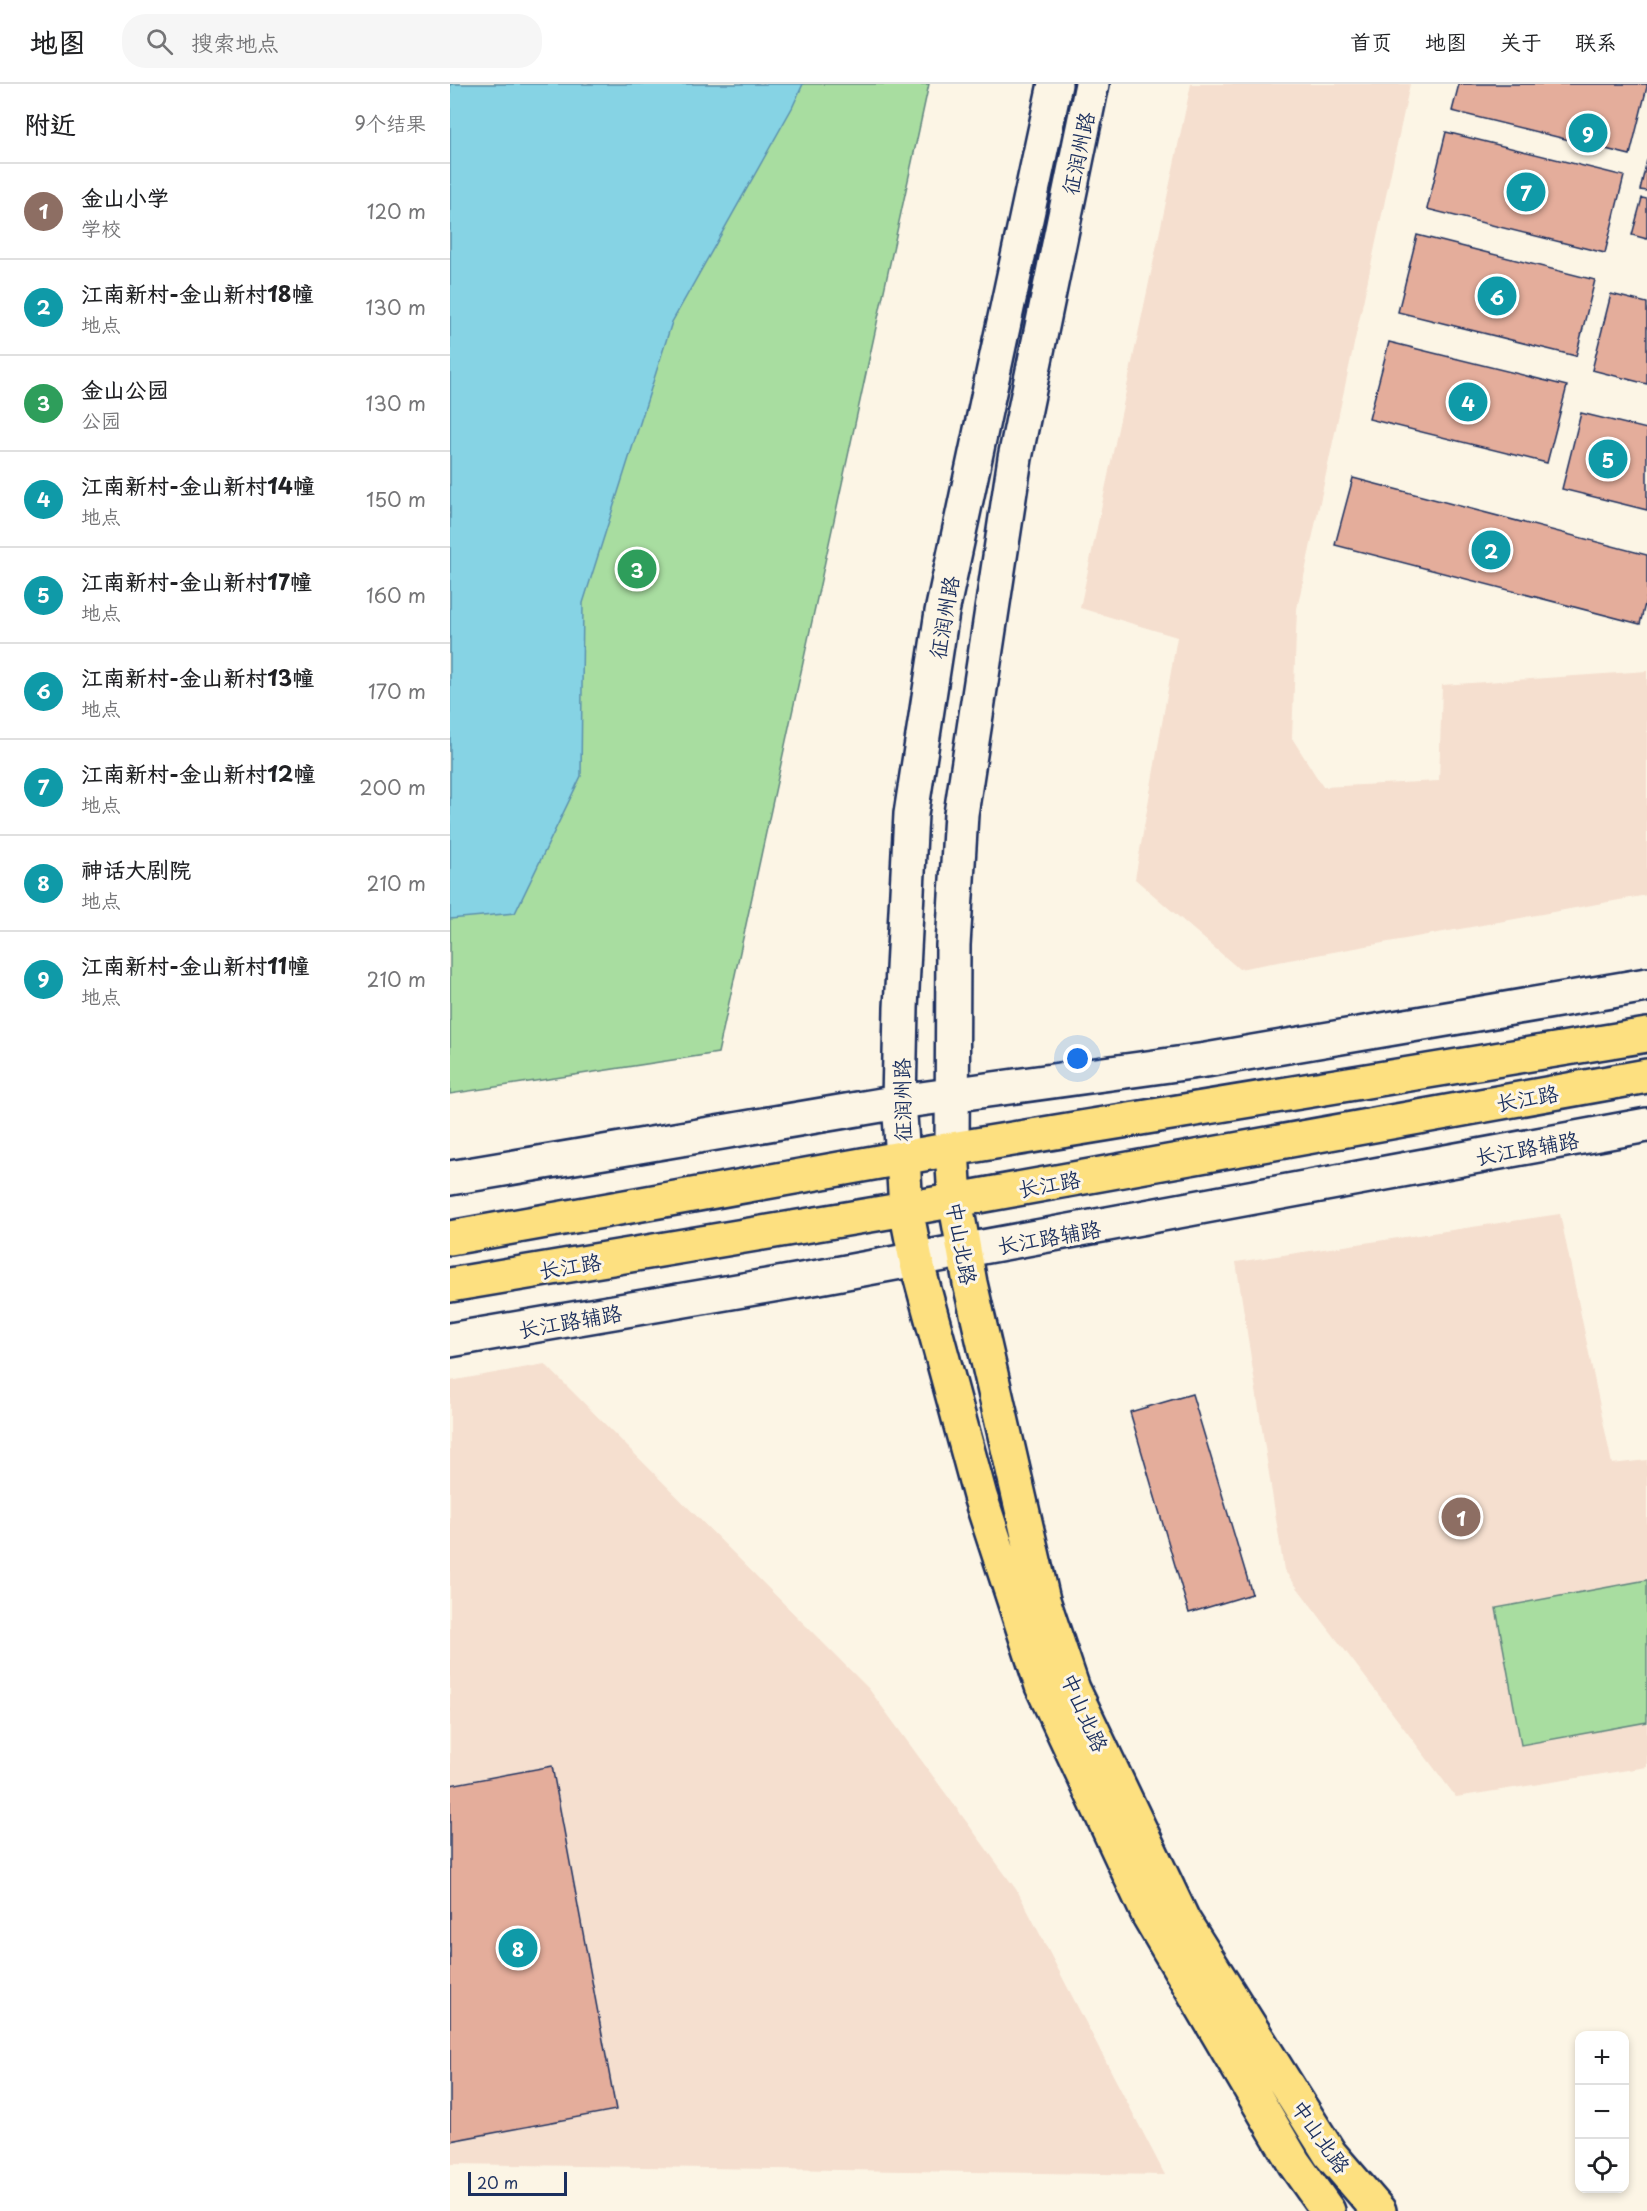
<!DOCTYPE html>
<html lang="zh">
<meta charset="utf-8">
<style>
body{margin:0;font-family:"Playpen Sans","LXGW WenKai TC",sans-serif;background:#f6f6f6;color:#202124}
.controls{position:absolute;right:18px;bottom:18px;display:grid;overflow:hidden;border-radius:12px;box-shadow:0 3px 9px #0003}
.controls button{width:54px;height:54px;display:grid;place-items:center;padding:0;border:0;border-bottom:2px solid #e0e0e0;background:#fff;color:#202124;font:30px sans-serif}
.scale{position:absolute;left:18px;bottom:15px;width:99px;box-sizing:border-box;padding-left:6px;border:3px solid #1b2f5e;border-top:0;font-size:16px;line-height:21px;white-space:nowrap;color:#1b2f5e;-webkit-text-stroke:4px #fcf5e5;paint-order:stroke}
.you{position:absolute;left:628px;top:975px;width:21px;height:21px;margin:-15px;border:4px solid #fff;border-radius:50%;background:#1a73e8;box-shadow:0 0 0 9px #1a73e833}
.badge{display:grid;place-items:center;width:39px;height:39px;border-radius:50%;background:#7c3aed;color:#fff;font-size:20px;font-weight:700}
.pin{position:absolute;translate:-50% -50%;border:3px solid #fff;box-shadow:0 2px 6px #0006}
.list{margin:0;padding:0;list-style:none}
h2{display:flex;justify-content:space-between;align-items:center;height:78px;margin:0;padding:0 24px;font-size:26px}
h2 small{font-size:20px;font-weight:400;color:#757577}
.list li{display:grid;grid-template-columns:39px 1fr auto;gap:18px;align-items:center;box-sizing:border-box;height:96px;padding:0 24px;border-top:2px solid #e0e0e0}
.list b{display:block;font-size:22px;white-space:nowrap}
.list p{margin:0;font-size:20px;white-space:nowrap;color:#757577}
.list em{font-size:20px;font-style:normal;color:#757577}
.icon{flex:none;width:33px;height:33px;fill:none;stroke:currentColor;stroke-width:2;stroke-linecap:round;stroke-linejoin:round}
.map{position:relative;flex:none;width:1197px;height:2127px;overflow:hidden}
header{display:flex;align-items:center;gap:36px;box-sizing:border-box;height:84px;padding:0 30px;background:#fff;border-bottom:2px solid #e0e0e0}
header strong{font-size:28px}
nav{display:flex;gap:33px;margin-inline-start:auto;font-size:21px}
.search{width:420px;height:54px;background:#f6f6f6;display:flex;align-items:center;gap:15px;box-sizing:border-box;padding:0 21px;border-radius:24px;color:#757577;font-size:22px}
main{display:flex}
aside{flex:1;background:#fff}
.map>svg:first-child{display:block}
.built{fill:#f5dfcf}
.green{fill:#a8dda0;stroke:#62867f;stroke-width:1.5}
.water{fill:#86d3e4;stroke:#5b91ae;stroke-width:1.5}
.building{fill:#e4ad9b;stroke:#1b2f5e;stroke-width:1.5}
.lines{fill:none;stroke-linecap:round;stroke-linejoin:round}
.street-casing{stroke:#1b2f5e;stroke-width:38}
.secondary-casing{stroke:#1b2f5e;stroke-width:38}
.primary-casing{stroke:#1b2f5e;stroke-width:38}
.street{stroke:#fcf5e5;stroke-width:33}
.secondary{stroke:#fcf5e5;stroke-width:33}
.primary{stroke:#fde080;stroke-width:33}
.labels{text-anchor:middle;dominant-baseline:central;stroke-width:6;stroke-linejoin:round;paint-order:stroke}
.street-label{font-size:21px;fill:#1b2f5e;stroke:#fcf5e5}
</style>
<header>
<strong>地图</strong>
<div class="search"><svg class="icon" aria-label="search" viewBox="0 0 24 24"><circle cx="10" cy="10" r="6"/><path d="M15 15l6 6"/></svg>搜索地点</div>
<nav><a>首页</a><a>地图</a><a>关于</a><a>联系</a></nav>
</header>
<main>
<aside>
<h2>附近<small>9个结果</small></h2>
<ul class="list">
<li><span class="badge" style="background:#8d6e63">1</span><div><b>金山小学</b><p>学校</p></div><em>120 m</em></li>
<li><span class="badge" style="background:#0f9aa8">2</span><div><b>江南新村-金山新村18幢</b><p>地点</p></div><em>130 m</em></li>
<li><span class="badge" style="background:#2e9e5b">3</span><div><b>金山公园</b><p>公园</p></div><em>130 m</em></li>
<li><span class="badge" style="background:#0f9aa8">4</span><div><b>江南新村-金山新村14幢</b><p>地点</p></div><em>150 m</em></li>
<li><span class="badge" style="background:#0f9aa8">5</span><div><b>江南新村-金山新村17幢</b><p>地点</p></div><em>160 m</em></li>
<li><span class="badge" style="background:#0f9aa8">6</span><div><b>江南新村-金山新村13幢</b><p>地点</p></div><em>170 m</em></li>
<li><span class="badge" style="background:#0f9aa8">7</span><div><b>江南新村-金山新村12幢</b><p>地点</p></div><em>200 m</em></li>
<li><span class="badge" style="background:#0f9aa8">8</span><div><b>神话大剧院</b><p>地点</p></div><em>210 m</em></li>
<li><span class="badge" style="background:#0f9aa8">9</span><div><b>江南新村-金山新村11幢</b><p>地点</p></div><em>210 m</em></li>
</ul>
</aside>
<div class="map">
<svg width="1197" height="2127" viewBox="0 0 1197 2127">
<rect width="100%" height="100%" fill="#fcf5e5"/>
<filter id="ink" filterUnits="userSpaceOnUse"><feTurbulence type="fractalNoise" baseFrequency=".0167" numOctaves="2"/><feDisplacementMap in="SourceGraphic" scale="12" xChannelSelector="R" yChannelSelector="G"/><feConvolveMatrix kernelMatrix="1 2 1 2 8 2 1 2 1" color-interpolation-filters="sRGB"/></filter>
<g filter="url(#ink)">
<path class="built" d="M 741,0 L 960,0 L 847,525 L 842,654 L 873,703 L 989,697 L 992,601 L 1197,587 L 1197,811 L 789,885 L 685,795 L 727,553 L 630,524 Z
M 1110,1130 L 1162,1380 L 1197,1376 L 1197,1683 L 1006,1713 L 834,1486 L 786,1178 Z
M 95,1280 L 419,1605 L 568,1808 L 715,2091 L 0,2080 L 0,1297 Z"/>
<path class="green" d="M 0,0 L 479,0 L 268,969 L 0,1010 Z
M 1197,1496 L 1197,1638 L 1071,1661 L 1046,1524 Z"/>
<path class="water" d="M 0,0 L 353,0 L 342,24 L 222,238 L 133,519 L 131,692 L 65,829 L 0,835 Z"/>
<path class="building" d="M 1009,0 L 1197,0 L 1197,3 L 1180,71 L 1002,27 Z
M 996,48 L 1174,92 L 1155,169 L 977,125 Z
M 1197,76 L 1197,107 L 1190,106 Z
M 1192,114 L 1197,115 L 1197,155 L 1182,151 Z
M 967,151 L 1145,196 L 1126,272 L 948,228 Z
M 1161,210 L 1197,219 L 1197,300 L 1142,286 Z
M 939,258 L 1117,302 L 1097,379 L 919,335 Z
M 1131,329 L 1197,345 L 1197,426 L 1112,405 Z
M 903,394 L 1197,471 L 1197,512 L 1190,540 L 885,461 Z
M 742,1310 L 802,1510 L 739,1529 L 680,1328 Z
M 102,1682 L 166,2026 L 0,2057 L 0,1701 Z"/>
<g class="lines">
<defs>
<path id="street" d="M 0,1094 L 449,1018 L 756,976 L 1197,901
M 0,1256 L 369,1193 L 1197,1041"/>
<path id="secondary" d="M 502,1065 L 503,861 L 511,730 L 565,374 L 642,0
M 453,1074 L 449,1018 L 451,924 L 461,730 L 492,528 L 605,0"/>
<path id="primary" d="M 502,1065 L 505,1116 L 520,1199 L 593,1516 L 623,1605 L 733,1836 L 880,2070 L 929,2127
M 453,1074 L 456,1125 L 466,1176 L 530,1412 L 592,1602 L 699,1832 L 844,2079 L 878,2127
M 0,1154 L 502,1065 L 1197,951
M 0,1201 L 456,1125 L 1197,992"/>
</defs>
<use href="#street" class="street-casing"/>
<use href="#secondary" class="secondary-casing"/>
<use href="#primary" class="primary-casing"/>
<use href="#street" class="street"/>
<use href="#secondary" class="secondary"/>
<use href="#primary" class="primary"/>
</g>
</g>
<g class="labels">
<g class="street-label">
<text transform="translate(627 69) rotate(-78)">征润州路</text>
<text transform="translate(493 533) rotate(-80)">征润州路</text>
<text transform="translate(1077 1013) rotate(-10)">长江路</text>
<text transform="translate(451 1016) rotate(-91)">征润州路</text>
<text transform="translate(1077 1063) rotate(-10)">长江路辅路</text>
<text transform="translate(599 1099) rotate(-10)">长江路</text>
<text transform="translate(599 1152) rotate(-10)">长江路辅路</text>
<text transform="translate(513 1159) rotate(80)">中山北路</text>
<text transform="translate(120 1181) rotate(-9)">长江路</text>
<text transform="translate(120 1236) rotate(-10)">长江路辅路</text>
<text transform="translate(636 1628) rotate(66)">中山北路</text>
<text transform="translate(872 2052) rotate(55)">中山北路</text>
</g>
</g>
</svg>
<div class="controls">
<button>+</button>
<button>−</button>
<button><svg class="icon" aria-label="locate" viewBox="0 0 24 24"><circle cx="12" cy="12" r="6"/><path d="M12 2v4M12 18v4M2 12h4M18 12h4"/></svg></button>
</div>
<div class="scale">20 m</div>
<div class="you"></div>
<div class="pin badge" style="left:1011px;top:1433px;background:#8d6e63">1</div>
<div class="pin badge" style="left:1041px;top:466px;background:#0f9aa8">2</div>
<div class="pin badge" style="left:187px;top:485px;background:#2e9e5b">3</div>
<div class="pin badge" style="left:1018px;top:318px;background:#0f9aa8">4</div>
<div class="pin badge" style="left:1158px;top:375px;background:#0f9aa8">5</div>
<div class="pin badge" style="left:1047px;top:212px;background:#0f9aa8">6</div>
<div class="pin badge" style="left:1076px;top:108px;background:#0f9aa8">7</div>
<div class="pin badge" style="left:68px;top:1864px;background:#0f9aa8">8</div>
<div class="pin badge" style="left:1138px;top:49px;background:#0f9aa8">9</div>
</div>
</main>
